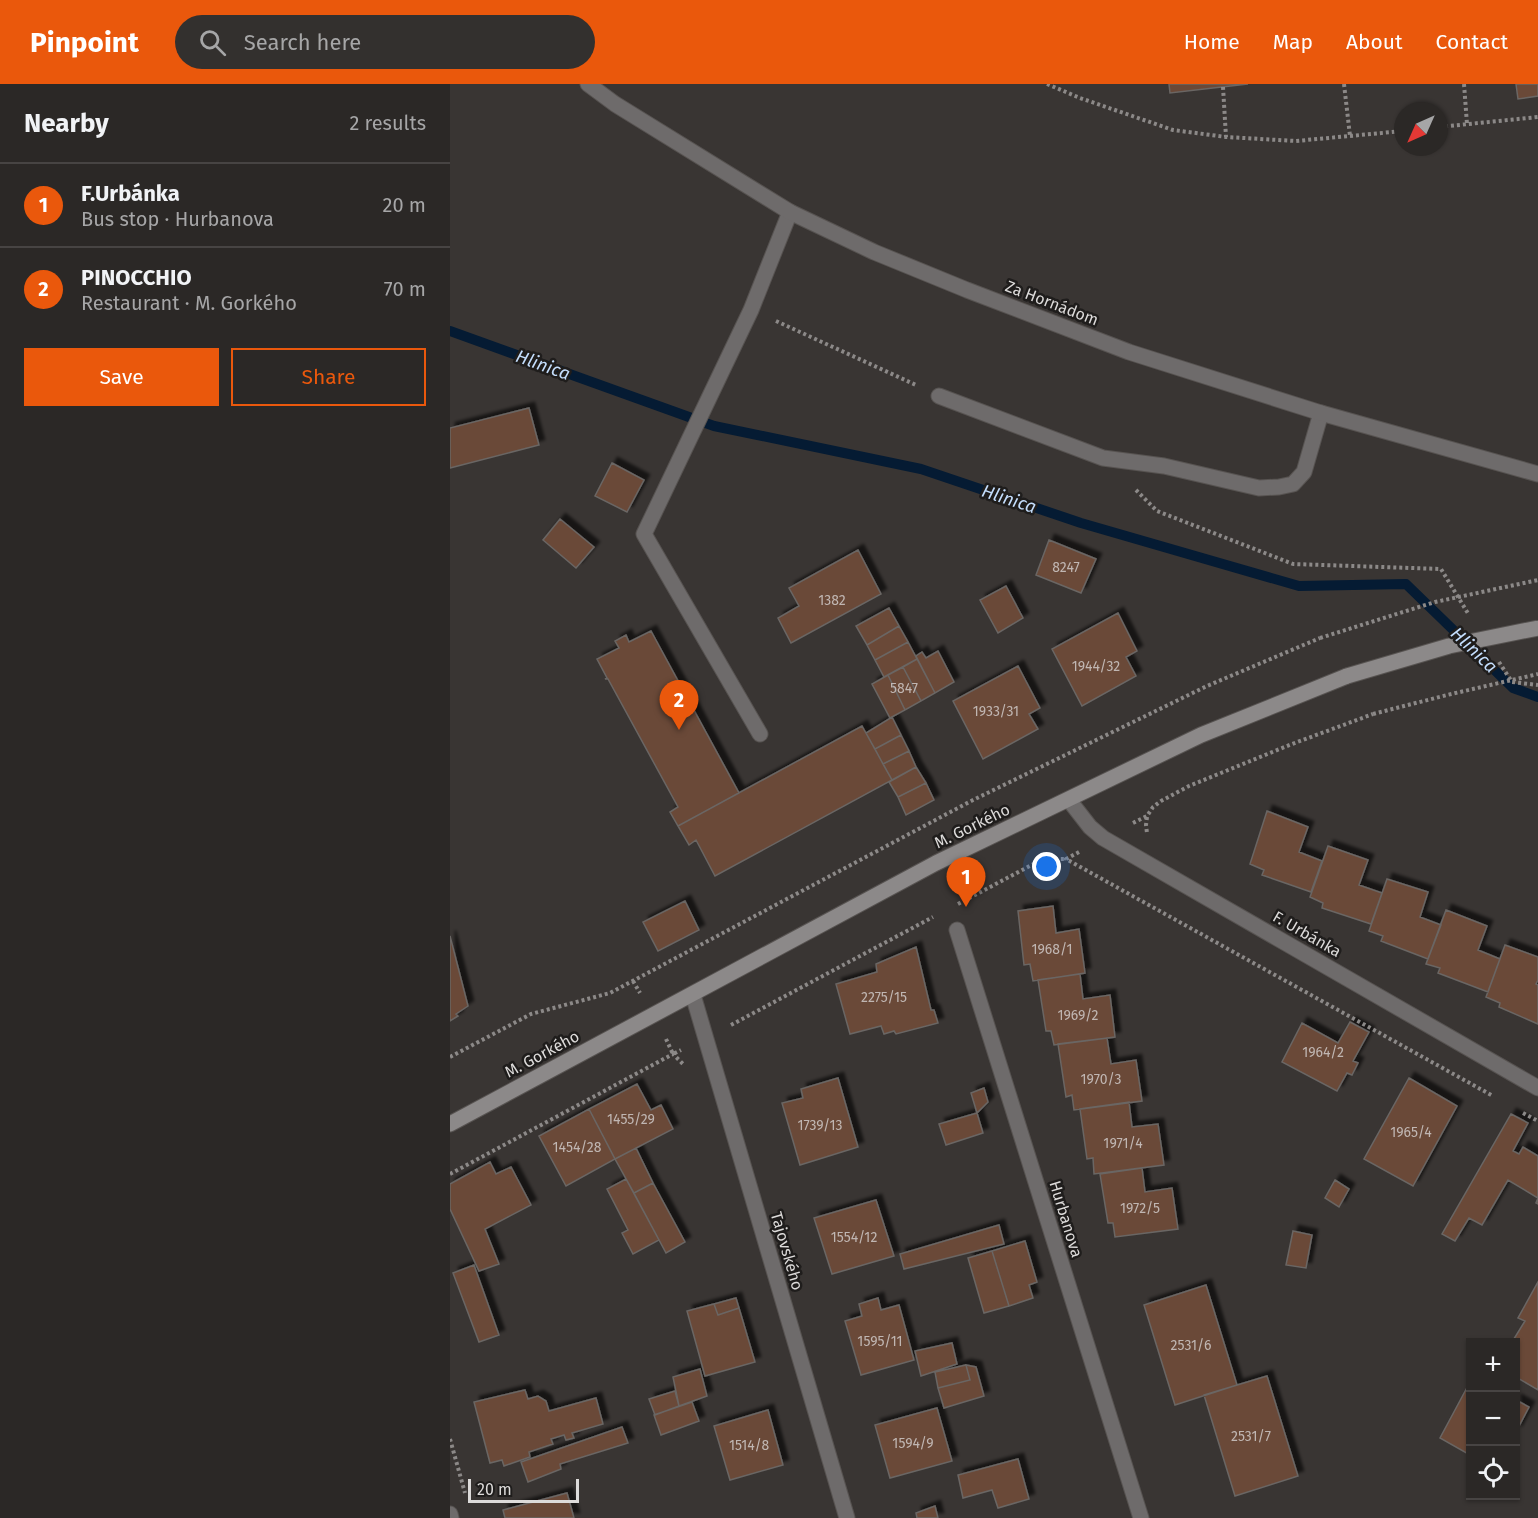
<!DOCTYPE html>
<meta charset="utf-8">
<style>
body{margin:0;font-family:"Fira Sans",sans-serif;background:#33302e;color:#f1f3f6}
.controls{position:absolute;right:18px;bottom:18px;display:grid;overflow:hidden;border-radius:0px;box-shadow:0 2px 4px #0004}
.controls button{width:54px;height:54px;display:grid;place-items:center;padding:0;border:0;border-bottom:2px solid #474443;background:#2b2826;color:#f1f3f6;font:30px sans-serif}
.compass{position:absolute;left:944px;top:18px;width:54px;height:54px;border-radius:50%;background:#2b2826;box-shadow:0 2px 4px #0004;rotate:225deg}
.scale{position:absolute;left:18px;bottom:15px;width:111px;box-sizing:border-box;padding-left:6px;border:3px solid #dddbda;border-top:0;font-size:16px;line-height:21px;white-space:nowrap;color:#dddbda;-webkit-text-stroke:4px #1f1d1c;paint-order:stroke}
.you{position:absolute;left:597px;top:783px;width:21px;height:21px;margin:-15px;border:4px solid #fff;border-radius:50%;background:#1a73e8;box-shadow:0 0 0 9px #1a73e833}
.badge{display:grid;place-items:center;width:39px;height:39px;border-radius:50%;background:#ea580c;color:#fff;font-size:20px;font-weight:700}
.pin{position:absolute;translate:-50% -50px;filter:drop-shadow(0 2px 3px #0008)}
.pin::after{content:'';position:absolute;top:32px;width:21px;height:18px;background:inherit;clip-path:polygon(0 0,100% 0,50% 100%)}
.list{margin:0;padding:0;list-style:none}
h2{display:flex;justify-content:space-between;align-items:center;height:78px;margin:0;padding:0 24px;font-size:26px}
h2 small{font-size:20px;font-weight:400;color:#a6a6a7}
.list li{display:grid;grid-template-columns:39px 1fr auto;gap:18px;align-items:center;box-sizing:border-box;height:84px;padding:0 24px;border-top:2px solid #474443}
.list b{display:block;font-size:22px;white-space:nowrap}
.list p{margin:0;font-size:20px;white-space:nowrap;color:#a6a6a7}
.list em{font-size:20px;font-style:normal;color:#a6a6a7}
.actions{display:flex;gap:12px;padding:18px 24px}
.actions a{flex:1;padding:14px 0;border:2px solid #ea580c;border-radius:0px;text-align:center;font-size:21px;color:#ea580c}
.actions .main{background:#ea580c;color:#fff}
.icon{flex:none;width:33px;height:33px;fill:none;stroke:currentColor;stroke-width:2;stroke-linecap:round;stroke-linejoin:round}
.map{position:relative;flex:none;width:1088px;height:1434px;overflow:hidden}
header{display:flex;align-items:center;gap:36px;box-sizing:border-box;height:84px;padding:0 30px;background:#ea580c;color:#fff}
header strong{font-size:28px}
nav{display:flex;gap:33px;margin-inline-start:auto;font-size:21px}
.search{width:420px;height:54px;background:#33302e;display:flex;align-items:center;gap:15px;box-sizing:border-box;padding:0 21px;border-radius:33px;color:#a6a6a7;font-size:22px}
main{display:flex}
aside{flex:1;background:#2b2826}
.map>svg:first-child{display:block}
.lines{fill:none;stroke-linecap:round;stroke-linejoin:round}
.stream{stroke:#051b33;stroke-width:10}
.building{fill:#6b4938;stroke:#6a6664;stroke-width:1.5;filter:url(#shadow)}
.service-casing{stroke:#575351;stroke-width:17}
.minor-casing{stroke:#575351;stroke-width:17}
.secondary-casing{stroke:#575351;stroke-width:17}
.path{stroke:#8c8988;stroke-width:4;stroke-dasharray:3 3;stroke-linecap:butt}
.service{stroke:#6e6b6b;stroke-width:15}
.minor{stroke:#6e6b6b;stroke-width:15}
.secondary{stroke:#8c8989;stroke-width:15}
.secondary-bridge-casing{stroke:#575351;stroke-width:17;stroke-linecap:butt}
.path-bridge{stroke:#8c8988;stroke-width:4;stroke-dasharray:3 3;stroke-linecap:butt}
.secondary-bridge{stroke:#8c8989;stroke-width:15}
.labels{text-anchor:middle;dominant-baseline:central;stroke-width:5;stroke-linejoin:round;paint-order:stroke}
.number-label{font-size:14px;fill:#c0b6b2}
.street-label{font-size:16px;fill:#dddbda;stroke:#1f1d1c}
.water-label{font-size:18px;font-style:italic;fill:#c4defd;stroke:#1f1d1c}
</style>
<header>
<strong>Pinpoint</strong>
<div class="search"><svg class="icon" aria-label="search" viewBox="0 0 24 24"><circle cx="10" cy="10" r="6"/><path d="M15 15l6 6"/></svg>Search here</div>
<nav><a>Home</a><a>Map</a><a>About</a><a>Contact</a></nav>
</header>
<main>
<aside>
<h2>Nearby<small>2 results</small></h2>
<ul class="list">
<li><span class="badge">1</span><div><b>F.Urbánka</b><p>Bus stop · Hurbanova</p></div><em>20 m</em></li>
<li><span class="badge">2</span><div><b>PINOCCHIO</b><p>Restaurant · M. Gorkého</p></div><em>70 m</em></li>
</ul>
<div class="actions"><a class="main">Save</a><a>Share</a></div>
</aside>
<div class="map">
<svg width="1088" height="1434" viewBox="0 0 1088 1434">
<defs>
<filter id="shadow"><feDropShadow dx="5.5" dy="-5.5" stdDeviation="1.5" flood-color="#0009"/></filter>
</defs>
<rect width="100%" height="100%" fill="#393533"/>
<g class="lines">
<path class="stream" d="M 0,247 L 264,342 L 471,385 L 631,439 L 849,502 L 956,500 L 1063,604 L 1088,613"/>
</g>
<path class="building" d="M 719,0 L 798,0 L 720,9 Z
M 1066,0 L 1088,0 L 1088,12 L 1068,15 Z
M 79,324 L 89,361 L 0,384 L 0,344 Z
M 162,379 L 194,396 L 177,428 L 145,412 Z
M 110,435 L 144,463 L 126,484 L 93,456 Z
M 599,456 L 646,475 L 631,509 L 586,491 Z
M 408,466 L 431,510 L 341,559 L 328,534 L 349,522 L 339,504 Z
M 556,502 L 573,534 L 548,549 L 530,516 Z
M 439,524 L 449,542 L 417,561 L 406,542 Z
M 668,529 L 687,567 L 676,573 L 686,592 L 632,622 L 602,565 Z
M 449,542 L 458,558 L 425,576 L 417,561 Z
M 201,547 L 289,709 L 228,742 L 220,728 L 228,723 L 158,595 L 155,595 L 157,594 L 147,575 L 169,564 L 165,557 L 176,551 L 179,558 Z
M 458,558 L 467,575 L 434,593 L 425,576 Z
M 488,567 L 504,598 L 485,609 L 466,572 L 472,568 L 476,574 Z
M 467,575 L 485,609 L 471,617 L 453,583 Z
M 568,582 L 590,624 L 579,630 L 588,645 L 533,675 L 503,617 Z
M 453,583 L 471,617 L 455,626 L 438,591 Z
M 438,591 L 455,626 L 440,634 L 422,600 Z
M 442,633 L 451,651 L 425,665 L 416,649 Z
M 412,642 L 442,696 L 265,792 L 246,756 L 239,761 L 228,742 Z
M 451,651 L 459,667 L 433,680 L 425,665 Z
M 459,667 L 466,683 L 442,696 L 433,680 Z
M 466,683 L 476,699 L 448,713 L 439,698 Z
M 476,699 L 484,716 L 456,731 L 448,713 Z
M 817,727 L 858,743 L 849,768 L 872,777 L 861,808 L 812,791 L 814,786 L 800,780 Z
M 878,762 L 918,776 L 909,801 L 932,809 L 921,840 L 872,824 L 873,819 L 860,813 Z
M 937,795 L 978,808 L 970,833 L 991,841 L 978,875 L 931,857 L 933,852 L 919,847 Z
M 235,817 L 249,846 L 208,867 L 193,838 Z
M 603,822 L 606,849 L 629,845 L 635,889 L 583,897 L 580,880 L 574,881 L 568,827 Z
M 996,826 L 1037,842 L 1028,866 L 1050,875 L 1038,908 L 988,889 L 990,884 L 976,880 Z
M 0,852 L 18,922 L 6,930 L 8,932 L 0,937 Z
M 1055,861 L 1088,873 L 1088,896 L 1086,900 L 1088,901 L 1088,940 L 1049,923 L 1050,919 L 1036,913 Z
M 466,863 L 481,926 L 484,926 L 488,939 L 446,950 L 444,947 L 434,950 L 431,942 L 400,950 L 386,900 L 427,888 L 426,880 Z
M 630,890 L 633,915 L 660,911 L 665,953 L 604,961 L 601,947 L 596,947 L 588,896 Z
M 900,938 L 919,948 L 903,977 L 908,979 L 902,991 L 897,989 L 887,1007 L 832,978 L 852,939 L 888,959 Z
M 657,954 L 661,980 L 686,976 L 692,1017 L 624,1026 L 622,1011 L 616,1013 L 608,960 Z
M 388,994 L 408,1063 L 350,1081 L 332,1019 L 353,1014 L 351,1005 Z
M 959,994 L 1007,1022 L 963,1102 L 914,1075 Z
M 187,1000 L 201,1026 L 211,1021 L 223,1045 L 165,1075 L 139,1025 Z
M 534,1004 L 538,1018 L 527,1029 L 521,1009 Z
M 679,1018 L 682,1043 L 708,1040 L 714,1081 L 644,1090 L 643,1074 L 637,1075 L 630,1025 Z
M 139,1025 L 165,1075 L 116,1102 L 89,1052 Z
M 527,1029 L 533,1049 L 496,1061 L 489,1040 Z
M 1061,1030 L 1078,1039 L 1063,1067 L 1069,1070 L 1073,1063 L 1088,1072 L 1088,1120 L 1086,1119 L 1088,1114 L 1058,1096 L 1032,1141 L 1019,1134 L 1005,1157 L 992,1150 Z
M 186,1064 L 203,1099 L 184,1109 L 165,1075 Z
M 40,1078 L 46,1090 L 61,1083 L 81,1121 L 35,1145 L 49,1180 L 29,1187 L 0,1125 L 0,1100 Z
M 692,1084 L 695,1108 L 722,1104 L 728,1145 L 665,1153 L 663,1139 L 658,1139 L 650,1090 Z
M 176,1095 L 209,1156 L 183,1170 L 172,1149 L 178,1146 L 157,1105 Z
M 885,1096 L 899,1105 L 889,1123 L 875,1114 Z
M 203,1099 L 235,1158 L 216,1169 L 184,1109 Z
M 426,1116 L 444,1172 L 382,1190 L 364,1134 Z
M 549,1141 L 554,1160 L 454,1185 L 450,1170 Z
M 843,1147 L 862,1151 L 856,1184 L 836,1181 Z
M 575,1157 L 587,1198 L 579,1201 L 583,1214 L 559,1222 L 542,1167 Z
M 542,1167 L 559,1222 L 534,1229 L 518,1174 Z
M 24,1181 L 49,1251 L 29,1258 L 3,1189 Z
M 1088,1198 L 1088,1306 L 1066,1293 L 1066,1258 L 1062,1258 L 1075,1237 L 1068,1234 Z
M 756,1201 L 787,1301 L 725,1321 L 694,1221 Z
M 286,1214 L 289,1224 L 268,1231 L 264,1220 Z
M 428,1214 L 431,1226 L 449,1221 L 464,1276 L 411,1291 L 395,1237 L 412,1232 L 409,1220 Z
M 264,1220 L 268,1231 L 289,1224 L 305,1278 L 255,1292 L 237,1227 Z
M 502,1259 L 507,1280 L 471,1292 L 465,1267 Z
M 516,1281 L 520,1296 L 488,1304 L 485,1288 Z
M 516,1281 L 526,1283 L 534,1312 L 494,1324 L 488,1304 L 520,1296 Z
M 250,1285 L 257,1312 L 229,1322 L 223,1293 Z
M 817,1292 L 848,1392 L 785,1412 L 754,1311 Z
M 1020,1298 L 1020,1371 L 990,1354 Z
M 75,1306 L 78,1315 L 88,1312 L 96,1317 L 99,1327 L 146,1314 L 153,1340 L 122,1349 L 124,1354 L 116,1356 L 114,1351 L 101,1355 L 103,1360 L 79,1368 L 80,1373 L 54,1382 L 52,1376 L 40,1379 L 24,1318 Z
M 225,1307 L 229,1322 L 205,1331 L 199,1315 Z
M 1066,1316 L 1079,1323 L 1066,1348 Z
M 242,1318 L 249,1337 L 211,1351 L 204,1331 Z
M 487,1324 L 502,1377 L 440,1394 L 425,1341 Z
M 318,1326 L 333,1381 L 280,1396 L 264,1342 Z
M 172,1343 L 178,1359 L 110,1380 L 111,1385 L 78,1398 L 71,1378 Z
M 568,1375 L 579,1415 L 548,1424 L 542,1406 L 513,1414 L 508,1391 Z
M 117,1409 L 124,1434 L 55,1434 L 53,1426 Z
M 485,1422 L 488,1434 L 467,1434 L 466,1429 Z"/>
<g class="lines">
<defs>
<path id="service" d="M 489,312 L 653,374 L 714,382 L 809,404 L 829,403 L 843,400 L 854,388 L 871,329
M 310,650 L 194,450 L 301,226 L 340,128"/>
<path id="minor" d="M 138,0 L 165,20 L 340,128 L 424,168 L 517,206 L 679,268 L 871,329 L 1088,390
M 619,716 L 640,743 L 653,754 L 1088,1004
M 507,846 L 691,1434
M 243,911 L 397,1434
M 0,1430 L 1,1434"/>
<path id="secondary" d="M 0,1040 L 486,779 L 751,651 L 897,592"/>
</defs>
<use href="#service" class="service-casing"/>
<use href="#minor" class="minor-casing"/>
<use href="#secondary" class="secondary-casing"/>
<path class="path" d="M 597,0 L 630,14 L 723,46 L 776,53 L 846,57 L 953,47
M 894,0 L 900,52
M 1014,0 L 1017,40
M 773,3 L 776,53
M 989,43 L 1088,33
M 326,237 L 466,301
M 686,406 L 707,427 L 843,480 L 991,485 L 1019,531
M 1049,578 L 1062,598 L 1088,601
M 697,733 L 696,741 L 697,749
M 683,739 L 697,732 L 703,723 L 711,717 L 739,702 L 842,660 L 923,630
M 629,768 L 616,775 L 1043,1012
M 508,820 L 593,775 L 616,775
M 183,897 L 190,909
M 281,941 L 483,833
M 216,955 L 223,970 L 231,966
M 0,973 L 81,930 L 160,909 L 523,716 L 757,602 L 870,554
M 1073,1029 L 1088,1037
M 0,1090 L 223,970 L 233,980
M 0,1355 L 15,1409"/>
<use href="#service" class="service"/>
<use href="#minor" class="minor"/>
<use href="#secondary" class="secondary"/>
<defs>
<path id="secondary-bridge" d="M 897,592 L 999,562 L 1088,544"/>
</defs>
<use href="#secondary-bridge" class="secondary-bridge-casing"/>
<path class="path-bridge" d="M 870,554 L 985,518 L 1088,496
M 923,630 L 997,611 L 1088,590"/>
<use href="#secondary-bridge" class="secondary-bridge"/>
</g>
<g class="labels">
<g class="number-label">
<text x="616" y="483">8247</text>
<text x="382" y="516">1382</text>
<text x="646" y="582">1944/32</text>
<text x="454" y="604">5847</text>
<text x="546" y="627">1933/31</text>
<text x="602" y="865">1968/1</text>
<text x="434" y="913">2275/15</text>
<text x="628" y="931">1969/2</text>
<text x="873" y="968">1964/2</text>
<text x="651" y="995">1970/3</text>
<text x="181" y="1035">1455/29</text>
<text x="370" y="1041">1739/13</text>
<text x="961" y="1048">1965/4</text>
<text x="673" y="1059">1971/4</text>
<text x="127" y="1063">1454/28</text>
<text x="690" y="1124">1972/5</text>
<text x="404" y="1153">1554/12</text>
<text x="430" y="1257">1595/11</text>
<text x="741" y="1261">2531/6</text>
<text x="801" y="1352">2531/7</text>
<text x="463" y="1359">1594/9</text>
<text x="299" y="1361">1514/8</text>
</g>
<g class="street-label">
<text transform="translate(602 219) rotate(21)">Za Hornádom</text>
<text transform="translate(522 742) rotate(-26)">M. Gorkého</text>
<text transform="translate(857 850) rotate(30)">F. Urbánka</text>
<text transform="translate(92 970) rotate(-28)">M. Gorkého</text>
<text transform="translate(616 1135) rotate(73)">Hurbanova</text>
<text transform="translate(337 1167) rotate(74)">Tajovského</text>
</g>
<g class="water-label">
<text transform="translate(93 281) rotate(20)">Hlinica</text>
<text transform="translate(559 415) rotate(18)">Hlinica</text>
<text transform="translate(1024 566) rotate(44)">Hlinica</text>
</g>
</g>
</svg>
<div class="controls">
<button>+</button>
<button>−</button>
<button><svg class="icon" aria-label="locate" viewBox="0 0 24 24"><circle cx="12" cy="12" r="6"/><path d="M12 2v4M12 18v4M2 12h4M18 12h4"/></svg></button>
</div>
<svg class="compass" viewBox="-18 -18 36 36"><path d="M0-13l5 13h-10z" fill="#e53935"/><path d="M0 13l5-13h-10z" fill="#a6a6a7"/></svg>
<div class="scale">20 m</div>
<div class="you"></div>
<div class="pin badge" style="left:516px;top:823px">1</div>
<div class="pin badge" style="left:229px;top:646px">2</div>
</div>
</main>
